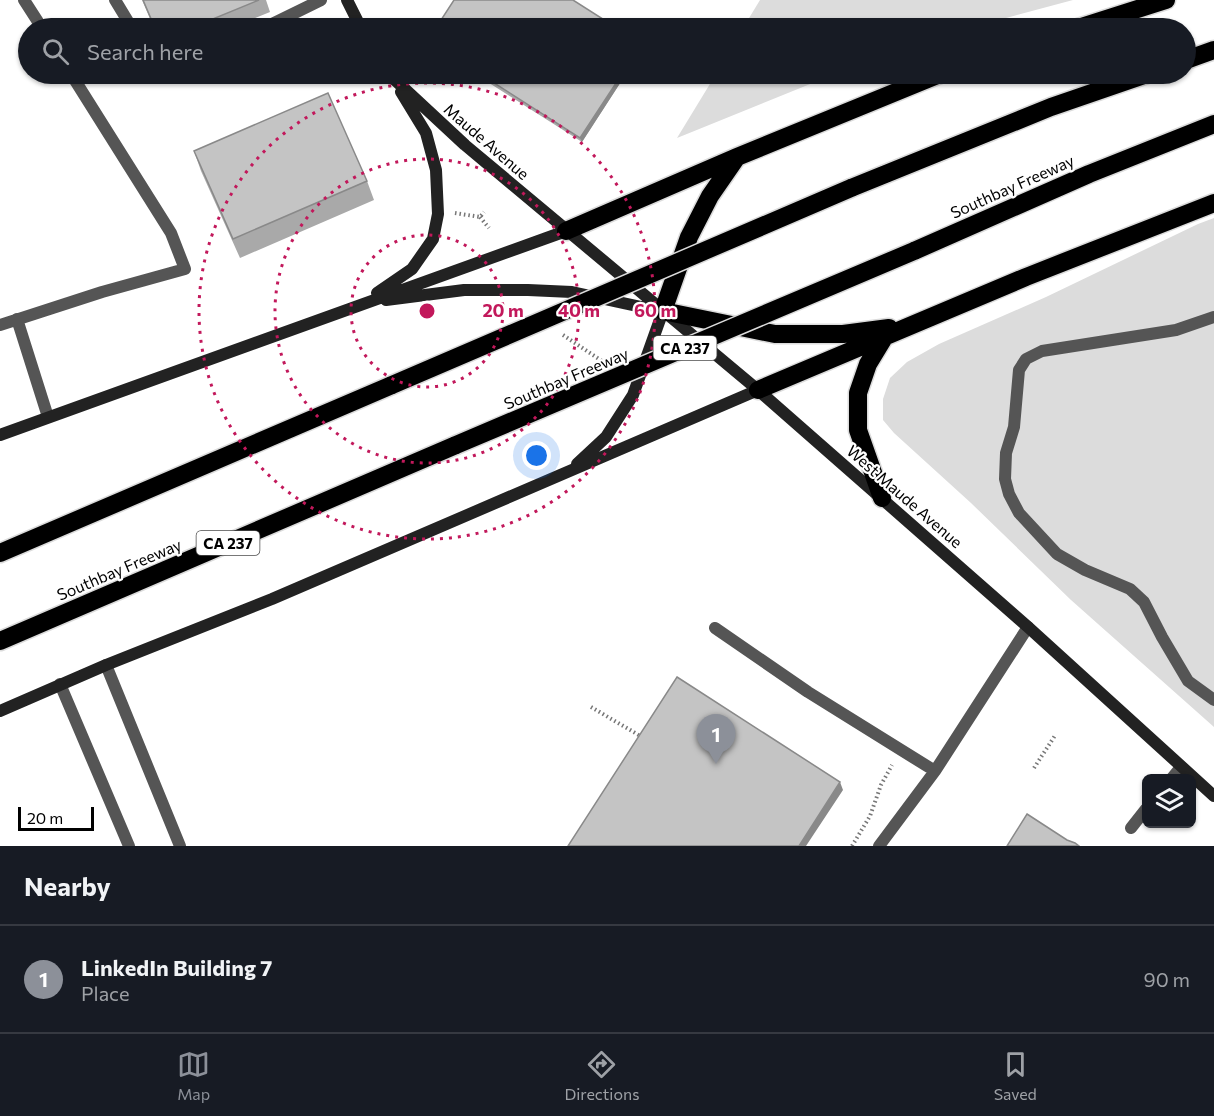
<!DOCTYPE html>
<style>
body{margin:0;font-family:Commissioner,sans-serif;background:#242831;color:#f1f3f6}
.controls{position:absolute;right:18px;bottom:18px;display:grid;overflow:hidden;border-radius:9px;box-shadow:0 2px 4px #0004}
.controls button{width:54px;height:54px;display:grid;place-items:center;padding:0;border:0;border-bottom:2px solid #363941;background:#171b24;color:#f1f3f6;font:30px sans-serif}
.scale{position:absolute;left:18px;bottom:15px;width:76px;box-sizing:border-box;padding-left:6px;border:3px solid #000;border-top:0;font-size:16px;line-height:21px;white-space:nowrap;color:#000;-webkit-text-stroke:4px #fff;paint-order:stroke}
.you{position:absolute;left:537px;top:456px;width:21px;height:21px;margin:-15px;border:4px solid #fff;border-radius:50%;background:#1a73e8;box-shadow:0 0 0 9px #1a73e833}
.badge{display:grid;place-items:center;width:39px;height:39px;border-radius:50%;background:#8c9099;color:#fff;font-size:20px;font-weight:700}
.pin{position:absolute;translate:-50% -50px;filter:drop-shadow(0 2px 3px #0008)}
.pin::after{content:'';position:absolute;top:32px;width:21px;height:18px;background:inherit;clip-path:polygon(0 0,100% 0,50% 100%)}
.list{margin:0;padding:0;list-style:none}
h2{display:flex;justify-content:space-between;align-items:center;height:78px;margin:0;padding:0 24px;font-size:26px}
h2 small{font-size:20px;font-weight:400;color:#9ea1a6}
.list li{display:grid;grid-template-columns:39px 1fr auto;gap:18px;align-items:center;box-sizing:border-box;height:108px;padding:0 24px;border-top:2px solid #363941}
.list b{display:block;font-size:22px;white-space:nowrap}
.list p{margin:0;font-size:20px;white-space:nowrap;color:#9ea1a6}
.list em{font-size:20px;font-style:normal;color:#9ea1a6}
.icon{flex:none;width:33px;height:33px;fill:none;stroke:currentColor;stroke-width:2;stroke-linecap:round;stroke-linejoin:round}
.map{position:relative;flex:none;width:1214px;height:846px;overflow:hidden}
.search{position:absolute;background:#171b24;box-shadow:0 2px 4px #0004;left:18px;right:18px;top:18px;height:66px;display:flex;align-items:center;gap:15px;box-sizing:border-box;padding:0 21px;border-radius:33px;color:#9ea1a6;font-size:22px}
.sheet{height:186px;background:#171b24}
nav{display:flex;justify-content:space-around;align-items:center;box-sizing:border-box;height:84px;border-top:2px solid #363941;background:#171b24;font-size:16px;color:#9ea1a6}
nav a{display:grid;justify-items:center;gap:3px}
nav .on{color:#8c9099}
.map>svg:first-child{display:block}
.grass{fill:#dcdcdc}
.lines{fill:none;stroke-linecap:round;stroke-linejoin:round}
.highway-casing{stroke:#dbdbdb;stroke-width:21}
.path{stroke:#777;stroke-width:4;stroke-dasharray:1.5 3;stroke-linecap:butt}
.lane{stroke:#555;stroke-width:12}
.secondary{stroke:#222;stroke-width:12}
.highway{stroke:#000;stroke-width:18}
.highway-bridge-casing{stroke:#dbdbdb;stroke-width:21;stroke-linecap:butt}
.highway-bridge{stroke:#000;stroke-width:18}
.wall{fill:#a9a9a9}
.shaded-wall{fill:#898989}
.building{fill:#c4c4c4;stroke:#898989;stroke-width:1.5}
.ring{fill:none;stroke:#c2185b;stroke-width:3;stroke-dasharray:3 6}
.labels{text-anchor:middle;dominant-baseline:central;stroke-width:4.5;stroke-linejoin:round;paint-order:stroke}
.shield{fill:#fff;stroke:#4c4c4c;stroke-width:1.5}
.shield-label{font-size:15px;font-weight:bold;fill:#000}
.street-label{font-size:16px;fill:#000;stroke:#fff}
.centre{fill:#c2185b;stroke:#fff;stroke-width:3}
.ring-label{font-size:18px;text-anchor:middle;font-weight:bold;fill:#c2185b;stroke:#fff;stroke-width:4.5;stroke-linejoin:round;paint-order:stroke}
</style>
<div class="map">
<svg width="1214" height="846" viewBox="0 0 1214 846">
<rect width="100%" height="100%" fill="#fff"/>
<path class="grass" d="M 760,0 L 1073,0 L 969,28 L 743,28 Z
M 716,74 L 835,74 L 677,138 Z
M 1214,218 L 1214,727 L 1071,600 L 971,503 L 894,433 L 883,420 L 883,399 L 890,378 L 907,362 L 939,344 L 1046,297 L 1198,224 Z"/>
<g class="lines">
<defs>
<path id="highway" d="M 1078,28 L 1166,0
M 1186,60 L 1214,50
M 737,157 L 710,196 L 689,237 L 663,311 L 775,334 L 843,334 L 889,328
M 851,188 L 1051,107 L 1147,74
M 566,231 L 737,157 L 940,74
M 914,251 L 1089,174 L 1214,124
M 758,390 L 1026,277 L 1214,203
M 882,498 L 858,430 L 858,393 L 868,364 L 885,336
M 0,553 L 392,385
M 0,641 L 456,445"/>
</defs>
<use href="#highway" class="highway-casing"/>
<path class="path" d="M 455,213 L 480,217 L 484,212
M 480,217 L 489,228
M 563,335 L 602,361
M 591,707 L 642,737
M 1034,768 L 1056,734
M 852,846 L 870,816 L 881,785 L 892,765"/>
<path class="lane" d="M 24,0 L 42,28
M 115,0 L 132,28
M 264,28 L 321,0
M 1214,317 L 1176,330 L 1042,351 L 1026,359 L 1019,370 L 1014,427 L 1006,453 L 1005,479 L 1009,494 L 1019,513 L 1057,554 L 1085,570 L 1130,589 L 1144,602 L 1162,637 L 1188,681 L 1214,700
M 17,319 L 48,417
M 0,325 L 102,292 L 185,269 L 171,233 L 71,74
M 715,628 L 808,692 L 935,771
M 106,665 L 180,846
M 60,684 L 129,846
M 1172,778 L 1181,767
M 1131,828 L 1146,809
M 879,846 L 935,771 L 1028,627"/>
<path class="secondary" d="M 347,0 L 361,28
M 390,74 L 394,79 L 465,145 L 758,390 L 1028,627 L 1214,796
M 377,293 L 412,269 L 433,239 L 438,214 L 436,170 L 426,133 L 401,92
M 386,300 L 464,290 L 528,290 L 572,292 L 660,311
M 0,435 L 566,231
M 577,464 L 606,437 L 633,395 L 663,311
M 0,711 L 106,665 L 272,599 L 758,390"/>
<use href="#highway" class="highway"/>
<defs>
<path id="highway-bridge" d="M 392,385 L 851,188
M 456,445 L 914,251"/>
</defs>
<use href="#highway-bridge" class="highway-bridge-casing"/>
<use href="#highway-bridge" class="highway-bridge"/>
</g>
<path class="wall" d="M 142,0 L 266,0 L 270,12 L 231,28 L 154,28 Z
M 441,20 L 617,28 L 449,28 L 442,24 Z
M 475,74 L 626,74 L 582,142 Z
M 194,151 L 367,181 L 374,200 L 240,258 L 201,171 Z"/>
<path class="shaded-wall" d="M 622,74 L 626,74 L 582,142 L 580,138 Z
M 840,782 L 843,790 L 806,846 L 799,846 Z"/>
<path class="building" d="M 143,0 L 259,0 L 191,28 L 155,28 Z
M 454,0 L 573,0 L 617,28 L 454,28 L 441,20 Z
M 480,74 L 622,74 L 580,138 Z
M 328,93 L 367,181 L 233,239 L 194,151 Z
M 677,677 L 840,782 L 799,846 L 568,846 Z
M 1027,814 L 1067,840 L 1075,843 L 1079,846 L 1007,846 Z"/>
<g class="ring">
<circle cx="427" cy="311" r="76"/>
<circle cx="427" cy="311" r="152"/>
<circle cx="427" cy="311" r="228"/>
</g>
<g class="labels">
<g class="shield">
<rect x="653.5" y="336" width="63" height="24" rx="4.5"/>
<rect x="196.5" y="531" width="63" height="24" rx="4.5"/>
</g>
<g class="shield-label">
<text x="685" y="348">CA 237</text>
<text x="228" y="543">CA 237</text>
</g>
<g class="street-label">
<text transform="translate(487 141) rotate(41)">Maude Avenue</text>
<text transform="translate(1012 186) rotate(-24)">Southbay Freeway</text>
<text transform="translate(566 378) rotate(-23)">Southbay Freeway</text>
<text transform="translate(905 496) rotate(41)">West Maude Avenue</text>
<text transform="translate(119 569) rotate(-23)">Southbay Freeway</text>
</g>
</g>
<circle cx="427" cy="311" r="9" class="centre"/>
<g class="ring-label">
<text x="503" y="317">20 m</text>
<text x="579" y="317">40 m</text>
<text x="655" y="317">60 m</text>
</g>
</svg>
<div class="controls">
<button><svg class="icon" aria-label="layers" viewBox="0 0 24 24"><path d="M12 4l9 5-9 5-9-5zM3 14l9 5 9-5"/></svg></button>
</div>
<div class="scale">20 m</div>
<div class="you"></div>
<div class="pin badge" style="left:716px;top:764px">1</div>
<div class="search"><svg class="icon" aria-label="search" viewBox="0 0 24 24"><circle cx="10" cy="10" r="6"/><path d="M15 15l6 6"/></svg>Search here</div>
</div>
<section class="sheet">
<h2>Nearby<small></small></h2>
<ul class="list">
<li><span class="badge">1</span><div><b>LinkedIn Building 7</b><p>Place</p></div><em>90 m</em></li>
</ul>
</section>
<nav>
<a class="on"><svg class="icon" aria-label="map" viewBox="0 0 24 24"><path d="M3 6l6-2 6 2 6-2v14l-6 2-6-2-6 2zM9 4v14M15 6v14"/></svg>Map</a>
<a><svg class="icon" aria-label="directions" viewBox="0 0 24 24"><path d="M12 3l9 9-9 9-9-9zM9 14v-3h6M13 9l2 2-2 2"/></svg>Directions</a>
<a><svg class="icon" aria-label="saved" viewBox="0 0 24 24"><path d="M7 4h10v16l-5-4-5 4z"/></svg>Saved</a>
</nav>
